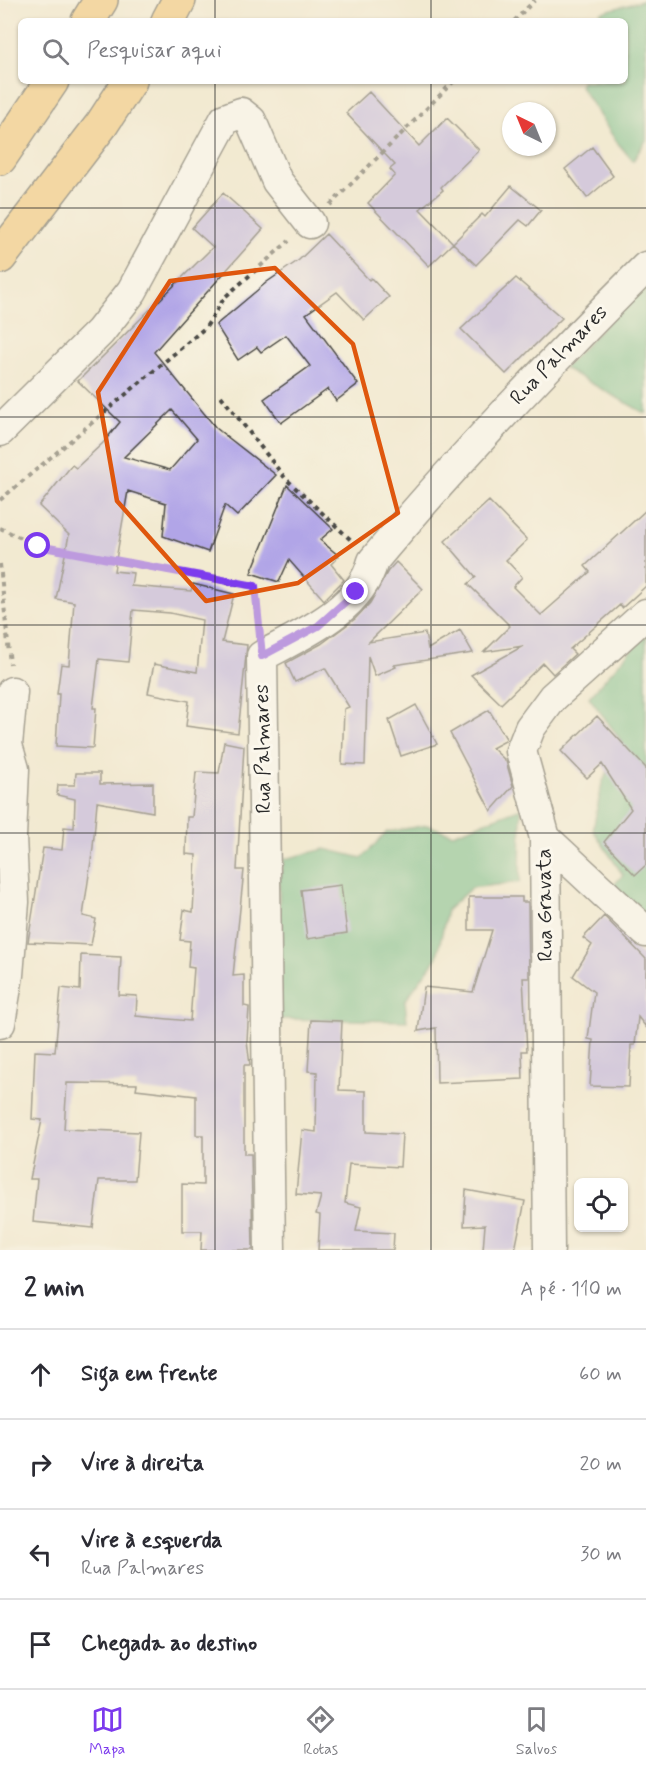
<!DOCTYPE html>
<html lang="pt">
<meta charset="utf-8">
<style>
body{margin:0;font-family:Mynerve,sans-serif;background:#f2f2f3;color:#2b2b33}
.controls{position:absolute;right:18px;bottom:18px;display:grid;overflow:hidden;border-radius:9px;box-shadow:0 2px 4px #0004}
.controls button{width:54px;height:54px;display:grid;place-items:center;padding:0;border:0;border-bottom:2px solid #e1e1e2;background:#fff;color:#2b2b33;font:30px sans-serif}
.compass{position:absolute;left:502px;top:102px;width:54px;height:54px;border-radius:50%;background:#fff;box-shadow:0 2px 4px #0004;rotate:317deg}
.stop{position:absolute;width:18px;height:18px;margin:-14px;border:4px solid #7c3aed;border-radius:50%;background:#fff}
.stop.end{background:#7c3aed;border-color:#fff;box-shadow:0 2px 6px #0008}
.list{margin:0;padding:0;list-style:none}
h2{display:flex;justify-content:space-between;align-items:center;height:78px;margin:0;padding:0 24px;font-size:26px}
h2 small{font-size:20px;font-weight:400;color:#7c7c81}
.list li{display:grid;grid-template-columns:39px 1fr auto;gap:18px;align-items:center;box-sizing:border-box;height:90px;padding:0 24px;border-top:2px solid #e1e1e2}
.list b{display:block;font-size:22px;white-space:nowrap}
.list p{margin:0;font-size:20px;white-space:nowrap;color:#7c7c81}
.list em{font-size:20px;font-style:normal;color:#7c7c81}
.icon{flex:none;width:33px;height:33px;fill:none;stroke:currentColor;stroke-width:2;stroke-linecap:round;stroke-linejoin:round}
.map{position:relative;flex:none;width:646px;height:1250px;overflow:hidden}
.search{position:absolute;background:#fff;box-shadow:0 2px 4px #0004;left:18px;right:18px;top:18px;height:66px;display:flex;align-items:center;gap:15px;box-sizing:border-box;padding:0 21px;border-radius:9px;color:#7c7c81;font-size:22px}
.sheet{height:438px;background:#fff}
nav{display:flex;justify-content:space-around;align-items:center;box-sizing:border-box;height:84px;border-top:2px solid #e1e1e2;background:#fff;font-size:16px;color:#7c7c81}
nav a{display:grid;justify-items:center;gap:3px}
nav .on{color:#7c3aed}
.map>svg:first-child{display:block}
.forest{fill:#6aba86;stroke:#4a7258;stroke-width:1.5}
.building{fill:#b1a5e7;fill-rule:evenodd}
.lines{fill:none;stroke-linecap:round;stroke-linejoin:round}
.minor-casing{stroke:#494844;stroke-width:33}
.trunk-casing{stroke:#494844;stroke-width:36}
.path{stroke:#494844;stroke-width:4;stroke-dasharray:4.5 4.5;stroke-linecap:butt}
.minor{stroke:#fff;stroke-width:30}
.trunk{stroke:#f4c26a;stroke-width:33}
.route{stroke:#7c3aed;stroke-width:8}
.marked{fill:none;stroke:#df570e;stroke-width:4.5;stroke-linejoin:round}
.grid{fill:none;stroke:#2b2b2b;stroke-width:1.5;stroke-opacity:0.55}
.labels{text-anchor:middle;dominant-baseline:central;stroke-width:6;stroke-linejoin:round;paint-order:stroke}
.street-label{font-size:21px;fill:#2b2b2b;stroke:#fbf7ec}
</style>
<div class="map">
<svg width="646" height="1250" viewBox="0 0 646 1250">
<rect width="100%" height="100%" fill="#fbf7ec"/>
<filter id="ink" filterUnits="userSpaceOnUse"><feTurbulence type="fractalNoise" baseFrequency=".0167" numOctaves="2"/><feDisplacementMap in="SourceGraphic" scale="12" xChannelSelector="R" yChannelSelector="G"/><feConvolveMatrix kernelMatrix="1 2 1 2 8 2 1 2 1" color-interpolation-filters="sRGB"/></filter>
<filter id="wash" filterUnits="userSpaceOnUse"><feTurbulence type="fractalNoise" baseFrequency=".008" numOctaves="4" result="noise"/><feDisplacementMap in="SourceGraphic" scale="24" xChannelSelector="R" yChannelSelector="G"/><feGaussianBlur stdDeviation="1.35" result="paint"/><feColorMatrix in="noise" values="0 0 0 0 0 0 0 0 0 0 0 0 0 0 0 0 0 1.4 0 .05"/><feComposite in="paint" operator="in"/></filter>
<g filter="url(#wash)">
<rect width="100%" height="100%" fill="#f2ead1"/>
<path class="forest" d="M 646,0 L 646,140 L 633,161 L 616,141 L 580,86 L 582,81 L 625,81 L 625,21 L 599,21 L 601,12 Z
M 646,282 L 646,414 L 564,368 Z
M 646,633 L 646,918 L 613,886 L 623,875 L 593,830 L 602,783 L 623,743 L 589,697 Z
M 521,808 L 520,882 L 471,888 L 447,910 L 437,957 L 405,1001 L 407,1021 L 280,1019 L 279,880 L 284,859 L 325,849 L 362,858 L 387,832 L 427,825 L 453,834 Z"/>
<g id="blocks">
<path class="building" d="M 369,92 L 419,146 L 447,118 L 479,150 L 441,187 L 443,190 L 420,209 L 453,243 L 429,266 L 368,203 L 395,175 L 390,169 L 395,165 L 346,113 Z
M 592,147 L 613,176 L 587,198 L 565,169 Z
M 511,186 L 541,210 L 528,226 L 520,220 L 476,265 L 453,243 L 482,214 L 485,217 Z
M 223,193 L 263,229 L 154,352 L 216,428 L 276,475 L 237,516 L 225,505 L 208,552 L 163,536 L 166,503 L 128,491 L 114,571 L 133,573 L 131,586 L 191,591 L 193,584 L 234,594 L 222,642 L 247,645 L 238,733 L 186,726 L 189,701 L 148,693 L 154,664 L 197,672 L 202,620 L 170,613 L 133,610 L 128,662 L 99,659 L 93,708 L 96,708 L 93,748 L 56,746 L 59,694 L 57,694 L 61,664 L 69,665 L 74,602 L 56,599 L 69,535 L 39,506 L 72,465 L 76,468 L 103,443 L 120,422 L 78,381 L 213,247 L 192,228 ZM 172,410 L 197,439 L 170,470 L 124,457 Z
M 326,234 L 369,280 L 371,278 L 389,297 L 364,320 L 337,292 L 306,314 L 358,384 L 336,401 L 328,389 L 281,423 L 264,399 L 310,366 L 286,335 L 261,352 L 257,347 L 238,360 L 216,325 L 267,282 L 299,260 Z
M 516,278 L 562,318 L 506,374 L 461,329 Z
M 287,485 L 333,529 L 320,540 L 339,556 L 331,564 L 344,580 L 324,600 L 289,560 L 279,582 L 251,573 Z
M 489,501 L 527,540 L 506,560 L 522,577 L 513,587 L 541,615 L 590,572 L 585,566 L 646,510 L 646,586 L 622,608 L 620,605 L 570,649 L 575,654 L 553,674 L 543,663 L 501,704 L 471,675 L 523,646 L 484,652 L 510,626 L 468,584 L 476,577 L 445,541 Z
M 396,562 L 423,589 L 369,642 L 425,633 L 428,649 L 460,630 L 473,653 L 394,665 L 396,667 L 375,676 L 368,656 L 365,765 L 342,764 L 344,709 L 349,707 L 325,668 L 295,682 L 286,663 L 321,644 L 355,619 L 370,603 L 388,571 Z
M 416,705 L 437,744 L 401,756 L 389,720 Z
M 489,710 L 507,740 L 492,748 L 506,761 L 513,786 L 491,811 L 450,733 Z
M 597,716 L 646,768 L 646,865 L 635,875 L 604,842 L 631,809 L 602,764 L 587,778 L 561,751 Z
M 224,742 L 244,746 L 237,870 L 244,870 L 233,976 L 244,975 L 244,1006 L 249,1007 L 247,1041 L 250,1065 L 244,1065 L 244,1154 L 251,1154 L 253,1250 L 201,1250 L 202,1231 L 182,1231 L 182,1184 L 203,1185 L 203,1135 L 196,1135 L 196,1096 L 136,1089 L 137,1084 L 67,1083 L 64,1129 L 139,1132 L 135,1180 L 99,1180 L 93,1228 L 33,1222 L 37,1179 L 30,1179 L 42,1120 L 32,1119 L 35,1051 L 55,1052 L 61,988 L 80,990 L 81,955 L 121,957 L 119,995 L 137,996 L 136,1016 L 190,1021 L 194,968 L 188,967 L 190,941 L 180,940 L 184,910 L 193,912 L 196,855 L 186,854 L 187,817 L 192,817 L 196,772 L 219,773 Z
M 76,773 L 100,773 L 100,784 L 153,783 L 153,812 L 97,802 L 93,847 L 83,916 L 96,919 L 91,945 L 28,942 L 43,848 L 62,850 L 64,827 L 74,828 L 75,799 L 57,795 L 58,785 L 75,785 Z
M 341,885 L 347,933 L 307,939 L 301,890 Z
M 469,897 L 522,897 L 522,902 L 528,902 L 529,978 L 523,978 L 527,1051 L 522,1051 L 523,1079 L 437,1083 L 436,1028 L 418,1031 L 424,987 L 473,992 L 492,930 L 469,930 Z
M 604,916 L 646,959 L 646,1027 L 638,1017 L 635,1045 L 631,1045 L 629,1087 L 590,1086 L 593,1040 L 588,1039 L 594,992 L 573,976 L 592,945 L 583,938 Z
M 311,1020 L 342,1021 L 339,1090 L 366,1091 L 366,1132 L 402,1134 L 400,1167 L 349,1164 L 345,1203 L 361,1207 L 356,1231 L 394,1233 L 393,1250 L 318,1250 L 320,1215 L 316,1214 L 321,1196 L 296,1194 L 302,1130 L 316,1132 L 317,1072 L 308,1071 Z
M 466,1190 L 525,1201 L 515,1250 L 483,1250 L 485,1225 L 464,1226 Z"/>
</g>
</g>
<g filter="url(#ink)">
<use href="#blocks" fill-opacity="0" stroke="#494844" stroke-width="1.5"/>
<g class="lines">
<defs>
<path id="minor" d="M 0,431 L 100,332 L 132,291 L 225,119 L 241,113 L 251,121 L 277,181 L 310,223
M 545,838 L 646,932
M 0,1023 L 8,975 L 14,902 L 11,837 L 14,769 L 7,745 L 12,692
M 270,1250 L 262,656 C 303,634 360,610 373,561 C 459,458 551,362 646,267
M 549,1250 L 545,838 L 521,751 L 530,728 L 553,697 L 646,614"/>
<path id="trunk" d="M 88,21 L 101,0
M 168,21 L 179,0
M 0,158 L 52,81
M 0,257 L 102,124 L 130,81"/>
</defs>
<use href="#minor" class="minor-casing"/>
<use href="#trunk" class="trunk-casing"/>
<path class="path" d="M 514,21 L 535,0
M 330,205 L 454,81
M 221,396 L 285,478 L 353,542
M 0,500 L 206,327 L 225,297 L 289,241
M 0,528 L 38,546 L 255,587 L 259,626
M 0,564 L 10,664"/>
<use href="#minor" class="minor"/>
<use href="#trunk" class="trunk"/>
</g>
</g>
<g class="lines" filter="url(#ink)">
<path class="route" d="M 38,546 L 255,586 L 262,656 L 318,626 L 356,592"/>
</g>
<path d="M0 0H646V1250H0ZM 275,268 L 353,344 L 398,513 L 298,583 L 206,601 L 117,501 L 98,392 L 170,281 Z" fill="#f2ead1" fill-opacity=".55" fill-rule="evenodd"/>
<path class="marked" d="M 275,268 L 353,344 L 398,513 L 298,583 L 206,601 L 117,501 L 98,392 L 170,281 Z"/>
<path class="grid" d="M 215,0 L 215,21M 431,0 L 431,21M 215,81 L 215,1250M 431,81 L 431,1250M 0,208 L 646,208M 0,417 L 646,417M 0,625 L 646,625M 0,833 L 646,833M 0,1042 L 646,1042"/>
<g class="labels">
<g class="street-label">
<text transform="translate(559 355) rotate(-46)">Rua Palmares</text>
<text transform="translate(263 749) rotate(-91)">Rua Palmares</text>
<text transform="translate(545 905) rotate(-91)">Rua Gravata</text>
</g>
</g>
</svg>
<div class="controls">
<button><svg class="icon" aria-label="locate" viewBox="0 0 24 24"><circle cx="12" cy="12" r="6"/><path d="M12 2v4M12 18v4M2 12h4M18 12h4"/></svg></button>
</div>
<svg class="compass" viewBox="-18 -18 36 36"><path d="M0-13l5 13h-10z" fill="#e53935"/><path d="M0 13l5-13h-10z" fill="#7c7c81"/></svg>
<div class="stop" style="left:38px;top:546px"></div>
<div class="stop end" style="left:356px;top:592px"></div>
<div class="search"><svg class="icon" aria-label="search" viewBox="0 0 24 24"><circle cx="10" cy="10" r="6"/><path d="M15 15l6 6"/></svg>Pesquisar aqui</div>
</div>
<section class="sheet">
<h2>2 min<small>A pé · 110 m</small></h2>
<ul class="list">
<li><svg class="icon" aria-label="ahead" viewBox="0 0 24 24"><path d="M12 20V5M6 11l6-6 6 6"/></svg><div><b>Siga em frente</b></div><em>60 m</em></li>
<li><svg class="icon" aria-label="right" viewBox="0 0 24 24"><path d="M7 20v-9h11M14 6l5 5-5 5"/></svg><div><b>Vire à direita</b></div><em>20 m</em></li>
<li><svg class="icon" aria-label="left" viewBox="0 0 24 24"><path d="M17 20v-9H6M10 6l-5 5 5 5"/></svg><div><b>Vire à esquerda</b><p>Rua Palmares</p></div><em>30 m</em></li>
<li><svg class="icon" aria-label="arrive" viewBox="0 0 24 24"><path d="M6 21V4h12l-3 4 3 4H6"/></svg><div><b>Chegada ao destino</b></div></li>
</ul>
</section>
<nav>
<a class="on"><svg class="icon" aria-label="map" viewBox="0 0 24 24"><path d="M3 6l6-2 6 2 6-2v14l-6 2-6-2-6 2zM9 4v14M15 6v14"/></svg>Mapa</a>
<a><svg class="icon" aria-label="directions" viewBox="0 0 24 24"><path d="M12 3l9 9-9 9-9-9zM9 14v-3h6M13 9l2 2-2 2"/></svg>Rotas</a>
<a><svg class="icon" aria-label="saved" viewBox="0 0 24 24"><path d="M7 4h10v16l-5-4-5 4z"/></svg>Salvos</a>
</nav>
